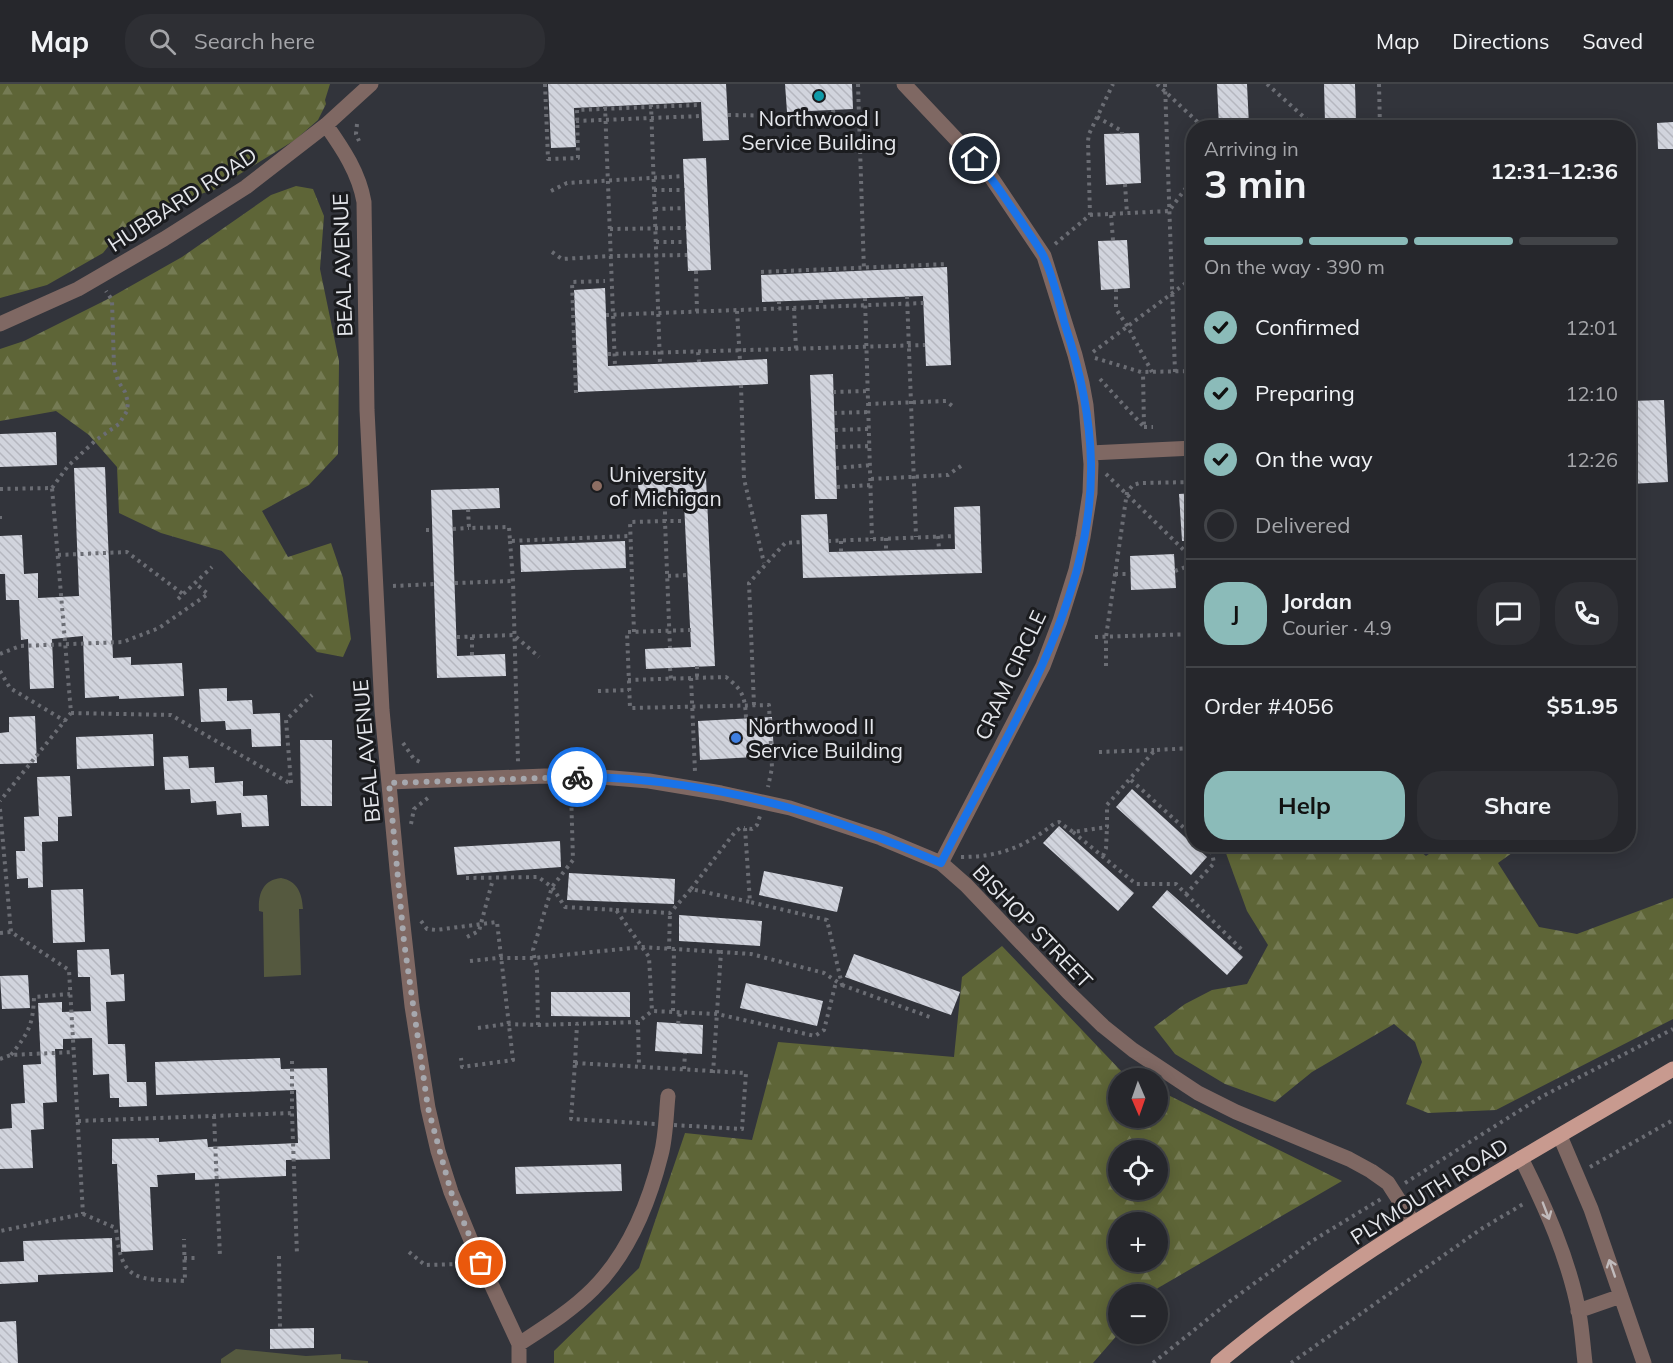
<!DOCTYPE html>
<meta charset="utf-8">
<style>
body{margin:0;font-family:Mulish,sans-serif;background:#2e2f34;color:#f1f3f6;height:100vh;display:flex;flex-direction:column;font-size:22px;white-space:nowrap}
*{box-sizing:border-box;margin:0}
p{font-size:20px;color:#a4a5a9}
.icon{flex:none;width:33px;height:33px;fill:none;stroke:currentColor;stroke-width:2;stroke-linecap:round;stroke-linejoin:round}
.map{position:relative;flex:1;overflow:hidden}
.sheet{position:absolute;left:1186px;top:36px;width:450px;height:732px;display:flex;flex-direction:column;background:#26272c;border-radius:24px;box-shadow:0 3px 15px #0003,0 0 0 2px #424448}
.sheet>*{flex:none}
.needle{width:39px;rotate:178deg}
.controls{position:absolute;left:1108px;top:984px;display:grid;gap:12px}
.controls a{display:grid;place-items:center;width:60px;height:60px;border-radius:50%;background:#26272c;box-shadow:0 3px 15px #0003,0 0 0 2px #424448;font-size:30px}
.pin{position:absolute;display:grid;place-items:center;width:51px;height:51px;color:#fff;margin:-26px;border:3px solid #fff;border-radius:50%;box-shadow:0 2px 6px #0007}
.courier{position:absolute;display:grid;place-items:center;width:60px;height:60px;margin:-30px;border:4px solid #1a73e8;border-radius:50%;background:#fff;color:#222;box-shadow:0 2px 8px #0007}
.head em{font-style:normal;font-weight:700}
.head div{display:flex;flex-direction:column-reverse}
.head{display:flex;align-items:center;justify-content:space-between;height:102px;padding:0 18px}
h1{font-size:39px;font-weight:700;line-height:45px}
.bar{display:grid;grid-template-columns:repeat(4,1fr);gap:9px 6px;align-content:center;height:72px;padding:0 18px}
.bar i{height:8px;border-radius:4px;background:#424448}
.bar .current{background:#8bbbb9}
.bar p{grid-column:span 4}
.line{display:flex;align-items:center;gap:15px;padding:0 18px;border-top:2px solid #424448}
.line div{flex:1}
.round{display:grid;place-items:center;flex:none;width:63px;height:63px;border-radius:24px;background:#2e2f34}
ol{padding:0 18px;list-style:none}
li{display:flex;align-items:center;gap:18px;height:66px}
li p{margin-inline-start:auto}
li .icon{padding:6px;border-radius:50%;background:#8bbbb9;color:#111;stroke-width:4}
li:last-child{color:#a4a5a9}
li i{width:33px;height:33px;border:3px solid #424448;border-radius:50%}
.primary-button{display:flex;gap:12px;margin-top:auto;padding:12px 18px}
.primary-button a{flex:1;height:69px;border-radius:24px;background:#8bbbb9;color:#111;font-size:24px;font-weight:700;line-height:69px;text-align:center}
.primary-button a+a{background:#2e2f34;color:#f1f3f6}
header{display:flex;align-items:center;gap:36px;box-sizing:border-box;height:84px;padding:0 30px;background:#26272c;border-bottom:2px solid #424448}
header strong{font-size:28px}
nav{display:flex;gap:33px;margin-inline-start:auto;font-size:21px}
.search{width:420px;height:54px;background:#2e2f34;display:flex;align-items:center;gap:15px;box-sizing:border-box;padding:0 21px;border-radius:24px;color:#a4a5a9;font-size:22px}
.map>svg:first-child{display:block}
.forest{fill:url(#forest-firs);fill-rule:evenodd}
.pitch{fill:#55593f}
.building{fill:url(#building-back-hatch)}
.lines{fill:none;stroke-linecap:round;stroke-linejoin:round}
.path{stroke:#6b6d74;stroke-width:4;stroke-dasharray:3 4.5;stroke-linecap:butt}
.minor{stroke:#7f6863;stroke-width:15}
.major{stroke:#c89a8f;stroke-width:15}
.oneway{stroke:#c1bbbc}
.done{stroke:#a6a8ae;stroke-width:6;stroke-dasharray:0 10.8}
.route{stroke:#1a73e8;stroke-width:8}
.culture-dot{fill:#0f9aa8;stroke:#1b1c1f;stroke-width:2}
.education-dot{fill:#8d6e63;stroke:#1b1c1f;stroke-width:2}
.shop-dot{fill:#3f7fe0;stroke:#1b1c1f;stroke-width:2}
.labels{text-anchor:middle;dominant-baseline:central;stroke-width:6;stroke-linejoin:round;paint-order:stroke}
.poi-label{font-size:21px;fill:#e5e7ec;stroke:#1b1c1f;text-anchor:start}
.street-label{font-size:21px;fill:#e5e7ec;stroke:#1b1c1f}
</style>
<header>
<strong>Map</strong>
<div class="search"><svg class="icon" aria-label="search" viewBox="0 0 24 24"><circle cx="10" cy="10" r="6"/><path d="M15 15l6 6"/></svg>Search here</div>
<nav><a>Map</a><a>Directions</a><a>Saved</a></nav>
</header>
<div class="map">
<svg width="1673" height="1279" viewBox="0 0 1673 1279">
<defs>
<pattern id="forest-firs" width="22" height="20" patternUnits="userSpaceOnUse" patternTransform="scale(1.5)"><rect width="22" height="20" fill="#5e6537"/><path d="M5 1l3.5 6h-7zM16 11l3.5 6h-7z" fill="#757b54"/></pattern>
<pattern id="building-back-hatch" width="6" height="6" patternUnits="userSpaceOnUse" patternTransform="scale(1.5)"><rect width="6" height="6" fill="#d1d4dd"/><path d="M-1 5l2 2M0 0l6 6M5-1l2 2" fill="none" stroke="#b5b7bf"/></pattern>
</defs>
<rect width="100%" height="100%" fill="#32343b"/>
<!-- forest -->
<path class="forest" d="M 0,0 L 330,0 L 325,16 L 326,20 L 318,36 L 295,56 L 214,106 L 167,120 L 122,145 L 103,169 L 47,201 L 0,214 Z
M 296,102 L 313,105 L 324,132 L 320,185 L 339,277 L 338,370 L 309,401 L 262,427 L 288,473 L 331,459 L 343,494 L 351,555 L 343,573 L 317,568 L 222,467 L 161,449 L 119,429 L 117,383 L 89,351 L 56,327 L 0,337 L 0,265 L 24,257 L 106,216 L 182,173 L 271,111 Z
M 1349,761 L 1412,761 L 1426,772 L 1442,761 L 1523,761 L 1498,779 L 1539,843 L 1577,850 L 1673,814 L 1673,935 L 1496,1026 L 1428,1029 L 1406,1020 L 1422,978 L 1415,958 L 1394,940 L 1312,988 L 1275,1018 L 1225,1000 L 1175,970 L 1154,943 L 1185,920 L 1212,906 L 1247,900 L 1268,861 L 1247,827 L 1223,761 Z
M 1002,862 L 1123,989 L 1134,994 L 1119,994 L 1119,1034 L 1158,1034 L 1158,1006 L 1342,1097 L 1158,1204 L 1152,1210 L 1119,1210 L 1119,1249 L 1093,1279 L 554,1279 L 554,1267 L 639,1184 L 685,1049 L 752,1056 L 778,958 L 954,973 L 962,893 ZM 1119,1066 L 1158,1066 L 1158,1106 L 1119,1106 ZM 1158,1138 L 1158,1178 L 1119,1178 L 1119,1138 Z"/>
<!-- pitch -->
<path class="pitch" d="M 281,794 C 298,797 302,810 303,825 L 299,825 L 301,891 L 264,893 L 263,828 L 259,827 C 258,811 262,796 281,794 Z
M 236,1265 L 306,1272 L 341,1270 L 341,1275 L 368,1277 L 368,1279 L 221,1279 L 221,1275 Z"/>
<!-- building -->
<path class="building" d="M 548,0 L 726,0 L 729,56 L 703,57 L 701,18 L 574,24 L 576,63 L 551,64 Z
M 785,0 L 852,0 L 853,25 L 787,28 Z
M 1217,0 L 1247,0 L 1249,42 L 1219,43 Z
M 1324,0 L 1355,0 L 1356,38 L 1325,39 Z
M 1673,38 L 1673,65 L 1658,65 L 1657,39 Z
M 1139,49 L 1141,99 L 1106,101 L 1104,50 Z
M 706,74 L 711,186 L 688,187 L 683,75 Z
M 1127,156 L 1130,204 L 1101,206 L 1098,157 Z
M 947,183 L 951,281 L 926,282 L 923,212 L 762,218 L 761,191 Z
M 605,204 L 608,282 L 767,275 L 768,300 L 578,308 L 574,206 Z
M 833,290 L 837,415 L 815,415 L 810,291 Z
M 1664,316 L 1668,398 L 1630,400 L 1629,317 Z
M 56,348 L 57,381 L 0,383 L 0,350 Z
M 105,383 L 113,574 L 131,573 L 131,581 L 182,579 L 184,612 L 119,615 L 119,612 L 85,614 L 83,552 L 52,555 L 54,604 L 30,605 L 28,555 L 21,556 L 19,516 L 6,516 L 5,490 L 0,490 L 0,452 L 22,451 L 24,490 L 38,489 L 38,514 L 79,512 L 74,384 Z
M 706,394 L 715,582 L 646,585 L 645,565 L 691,563 L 684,419 L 639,421 L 638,398 Z
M 499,404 L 500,424 L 452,426 L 457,572 L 505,570 L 506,592 L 437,594 L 431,406 Z
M 1194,409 L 1194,457 L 1182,457 L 1179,410 Z
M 980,422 L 982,489 L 803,494 L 801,431 L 827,430 L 829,468 L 955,465 L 954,423 Z
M 625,457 L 626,484 L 521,488 L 520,461 Z
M 1174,470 L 1176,504 L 1131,506 L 1130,472 Z
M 227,604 L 227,617 L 252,616 L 253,630 L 280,629 L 281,662 L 252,663 L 251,645 L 226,646 L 225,637 L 201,638 L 199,605 Z
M 35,632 L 37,679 L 0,680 L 0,649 L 9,648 L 9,633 Z
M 772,633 L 774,672 L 700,676 L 698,637 Z
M 153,650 L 154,682 L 77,685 L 76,653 Z
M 300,656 L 332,656 L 332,722 L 301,722 Z
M 188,672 L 189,684 L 214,683 L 215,699 L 243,697 L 243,712 L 267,711 L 269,742 L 242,743 L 241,729 L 217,731 L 216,717 L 191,719 L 190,705 L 165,706 L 163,673 Z
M 70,692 L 72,732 L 58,733 L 58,757 L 42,758 L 43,803 L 28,804 L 28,794 L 17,795 L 16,767 L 25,767 L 24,733 L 39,732 L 37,693 Z
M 1132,705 L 1207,773 L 1191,791 L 1116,723 Z
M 1059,742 L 1134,809 L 1118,827 L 1043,759 Z
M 560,757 L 561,783 L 457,791 L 454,763 Z
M 764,787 L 843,803 L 837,828 L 759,811 Z
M 569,789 L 675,795 L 674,820 L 567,816 Z
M 83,805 L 85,858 L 53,859 L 51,806 Z
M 1167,806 L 1243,873 L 1227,891 L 1152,823 Z
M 679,831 L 762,837 L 760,862 L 679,857 Z
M 109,865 L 111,891 L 124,890 L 125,917 L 106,918 L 108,960 L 125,960 L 127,998 L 146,998 L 147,1022 L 119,1023 L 119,1014 L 110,1014 L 109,990 L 93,991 L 92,954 L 63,955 L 63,965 L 55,965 L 57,1018 L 43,1019 L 44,1045 L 31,1046 L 33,1084 L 0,1085 L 0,1045 L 12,1044 L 11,1020 L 25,1019 L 23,981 L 41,980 L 38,919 L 62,918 L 62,928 L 91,927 L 90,893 L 78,893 L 77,866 Z
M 854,870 L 960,908 L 951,931 L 845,893 Z
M 28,891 L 30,924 L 2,925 L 0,892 Z
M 746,899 L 823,917 L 817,942 L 740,924 Z
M 551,908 L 630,908 L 630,933 L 551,932 Z
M 657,938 L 703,941 L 702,970 L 655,967 Z
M 280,974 L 281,985 L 327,984 L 330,1075 L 286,1076 L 286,1092 L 195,1096 L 195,1089 L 157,1091 L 158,1103 L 150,1103 L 153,1166 L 121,1168 L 117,1080 L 112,1080 L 112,1055 L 159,1054 L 159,1058 L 207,1055 L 208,1063 L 298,1059 L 296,1006 L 156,1011 L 155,978 Z
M 621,1080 L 622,1107 L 516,1110 L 515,1083 Z
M 112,1154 L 113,1188 L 38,1191 L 38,1198 L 0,1200 L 0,1178 L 24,1177 L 23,1157 Z
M 16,1237 L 18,1279 L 0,1279 L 0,1238 Z
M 314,1244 L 314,1264 L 270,1265 L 270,1245 Z"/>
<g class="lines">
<!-- path -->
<path class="path" d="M 545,0 L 548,75 L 578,74 L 577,26 L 698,21
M 858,0 L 859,33
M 1157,0 L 1204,44
M 1165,0 L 1175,288
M 1267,0 L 1316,44
M 1379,0 L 1380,44
M 651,20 L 660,280
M 605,22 L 615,282
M 833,26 L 834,34
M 728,31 L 859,33 L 864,187
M 1097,33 L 1122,47 L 1122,50
M 576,37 L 701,32
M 357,40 L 356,50 L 359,57
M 1228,43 L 1228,44
M 1337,44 L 1337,38
M 1125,100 L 1127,130
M 654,106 L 685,106
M 551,107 L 567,99 L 684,92
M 655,125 L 685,124
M 1090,131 L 1169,127 L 1194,93
M 1111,131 L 1113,156
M 610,145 L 686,144
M 656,158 L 687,158
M 1055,160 L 1090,131 L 1088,57 L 1089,50 L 1113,0
M 552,168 L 562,175 L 611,172 L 687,171
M 696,187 L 697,228
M 761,188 L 947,180
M 1116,205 L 1116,225 L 1128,243 L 1152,288
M 907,212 L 916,453
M 865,214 L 872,455
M 821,216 L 821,223
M 779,217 L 779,225
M 794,224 L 796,265
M 737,227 L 740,277
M 606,231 L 924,219
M 698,268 L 699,278
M 1093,268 L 1194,193
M 608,270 L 925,261
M 1095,274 L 1141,288 L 1194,287
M 1100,295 L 1144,343 L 1143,288
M 741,301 L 744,395 L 764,479
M 833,308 L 868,307
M 576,309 L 572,198 L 605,197
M 868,320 L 946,317 L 955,324
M 834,329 L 869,328
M 1144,343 L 1153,343
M 835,346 L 869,345
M 835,363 L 870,362
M 836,384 L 871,381
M 1106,390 L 1194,476
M 871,395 L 948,391 L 961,382
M 837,403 L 871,401
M 52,404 L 68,382 L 96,356 L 119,340 L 127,327 L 128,318 L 125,308 L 118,297 L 114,283 L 112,216 L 106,207
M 0,405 L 52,404 L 71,629 L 0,717
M 665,420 L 665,437 L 685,437
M 468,425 L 469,444 L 509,443 L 510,457 L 630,452
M 0,432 L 0,439
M 453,445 L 469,444
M 426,446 L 432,446
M 938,452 L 939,465
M 886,454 L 886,467
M 510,457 L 513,497 L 518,678
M 828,457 L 955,452
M 841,457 L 841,468
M 58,471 L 127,468 L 183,510
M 1175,487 L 1194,480
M 1115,490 L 1131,490
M 668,492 L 688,491
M 455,499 L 513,497
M 393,502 L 434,500
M 178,515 L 212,483
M 691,546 L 627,548 L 630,624 L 769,621 L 772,684 L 768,703
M 634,548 L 630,438 L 665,437 L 670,564
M 457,553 L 514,551 L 539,573
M 472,553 L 472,571
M 1095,553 L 1194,550
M 0,570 L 20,562 L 123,558 L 159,544 L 208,510 L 195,499
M 697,582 L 697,594
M 1106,582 L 1106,553 L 1127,408 L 1133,401 L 1140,399 L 1194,398
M 670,584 L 671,595
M 0,587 L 10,604 L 65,637
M 691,594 L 695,688
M 628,596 L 726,593 C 743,606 745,613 746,634
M 598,607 L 629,606
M 754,621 L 749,499 L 785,459 L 802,458
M 71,629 L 171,631 L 291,700
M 403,659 L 414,675 L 422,679
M 1099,668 L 1154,666
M 1131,696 L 1194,753
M 291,699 L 286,636 L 312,611
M 0,725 L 11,848 L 69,886 L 83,1130 L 0,1147
M 411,740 L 414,725 L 429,713
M 1073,748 L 1136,800 L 1176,800 L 1186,810 L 1214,779 L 1212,769 L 1203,760
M 1103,772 L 1106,764 L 1107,743
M 961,773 C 999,773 1025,763 1055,739 L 1059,738 L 1073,748 L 1107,743 L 1107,721 L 1155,666 L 1194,664
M 466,794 L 538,793 L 552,803 L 565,823 L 616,826 L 649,873 L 652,927
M 691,805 L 735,748 L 740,744 L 745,744
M 1186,810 L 1242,866
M 616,826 L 670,829 L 691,805 L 750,818 L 745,744 L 752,745 L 757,741 L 760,732
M 421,837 L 427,845 L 436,846 L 497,838 L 513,976 L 462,983 L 461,974
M 0,849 L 11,848
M 467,853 L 479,847 L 493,795
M 669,865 L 670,829
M 470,877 L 498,874 L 534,874 L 642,863 L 721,868
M 842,901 L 930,933
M 673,927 L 674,865
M 638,938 L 639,982
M 678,940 L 680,928
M 538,941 L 638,938 L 652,927 L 717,930 L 815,952 L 824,946 L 836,898
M 478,944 L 506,940 L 538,941 L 537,887 L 533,866 L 552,803 L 573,776 L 571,707
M 11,971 C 28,949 33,942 34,913 L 70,910
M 0,975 L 11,971 L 73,968
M 292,977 L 292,1029 L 297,1171
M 575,979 L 746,989 L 742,1045 L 571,1035 Z
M 575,979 L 577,940
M 684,985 L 685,969
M 713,989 L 721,868 L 751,870 L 824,889 L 842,901 L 827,836 L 750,818
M 214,1032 L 220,1173
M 78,1037 L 292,1029
M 1590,1083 L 1673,1036
M 1405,1099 L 1541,1013 L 1673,945
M 83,1130 L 116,1144 C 121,1199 137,1195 185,1197 L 184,1155
M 409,1168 L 425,1181 L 459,1180 L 465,1183
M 279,1172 L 280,1245
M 184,1174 L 195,1174
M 1153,1279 L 1229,1218 L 1312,1157 L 1381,1115
M 1291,1279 L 1481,1145 L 1525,1119"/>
<!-- minor -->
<path class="minor" d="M 904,0 L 989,90 L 1044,172 L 1075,271 L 1082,299 L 1086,321 L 1091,380 L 1090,409 L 1083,453 L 1076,486 L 1060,537 L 1043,582 L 941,779
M 326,41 C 343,65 359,89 364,118 L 367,326 L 382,626 L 398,796 L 412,922 L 428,1024 L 438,1067 L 451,1108 L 472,1159 L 519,1260 L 519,1279
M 0,240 L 78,205 L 164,155 L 246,103 L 326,41 L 371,0
M 1090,369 L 1194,364
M 389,698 L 545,692 L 601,693 L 649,697 L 721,709 L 790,724 L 881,754 L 941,779 L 966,801 L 1068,908 L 1103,942 L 1133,966 L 1198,1009 L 1236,1028 L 1349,1075 L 1371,1087 L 1388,1099 L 1413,1138
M 1560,1052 L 1591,1125 L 1644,1279
M 1521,1074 C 1545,1122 1569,1175 1579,1229 C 1582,1245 1583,1262 1585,1279
M 1578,1227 L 1621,1212
M 519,1260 C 545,1243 571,1227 593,1205 C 628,1170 649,1119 661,1071 C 666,1052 666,1031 668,1012"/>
<!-- major -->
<path class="major" d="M 1218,1279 C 1357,1163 1518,1077 1673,985"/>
</g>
<!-- one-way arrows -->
<defs><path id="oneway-shaft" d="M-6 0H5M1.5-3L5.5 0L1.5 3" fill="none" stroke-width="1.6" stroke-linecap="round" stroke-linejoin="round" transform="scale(1.5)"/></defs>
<g class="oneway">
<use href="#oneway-shaft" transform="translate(1546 1127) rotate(69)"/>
<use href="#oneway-shaft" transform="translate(1612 1184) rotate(-109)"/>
</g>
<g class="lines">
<!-- done -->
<path class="done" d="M 481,1179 L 451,1108 L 428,1024 L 404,858 L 389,699 L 577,693"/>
<!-- route -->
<path class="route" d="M 577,693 C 646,693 723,705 790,724 C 842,738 892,758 941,779 C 1002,656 1094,521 1091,379 C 1090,331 1080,286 1065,241 C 1059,219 1053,191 1043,171 C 1037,160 1028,148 1021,137 C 1006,116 993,94 975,75"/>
</g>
<!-- markers -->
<circle class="culture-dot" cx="819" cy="12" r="6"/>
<circle class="education-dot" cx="597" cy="402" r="6"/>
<circle class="shop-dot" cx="736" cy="654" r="6"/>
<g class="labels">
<!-- poi labels -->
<g class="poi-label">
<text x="819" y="34" text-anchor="middle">Northwood I<tspan x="819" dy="24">Service Building</tspan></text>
<text x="609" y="390">University<tspan x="609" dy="24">of Michigan</tspan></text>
<text x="748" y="642">Northwood II<tspan x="748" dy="24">Service Building</tspan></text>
</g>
<!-- street labels -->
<g class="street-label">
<text transform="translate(182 115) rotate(-33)">HUBBARD ROAD</text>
<text transform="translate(342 181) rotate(-92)">BEAL AVENUE</text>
<text transform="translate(1010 591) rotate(-65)">CRAM CIRCLE</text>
<text transform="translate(366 667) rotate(-95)">BEAL AVENUE</text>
<text transform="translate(1033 842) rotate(46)">BISHOP STREET</text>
<text transform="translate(1429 1107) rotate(-32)">PLYMOUTH ROAD</text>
</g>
</g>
</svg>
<div class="controls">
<a><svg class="needle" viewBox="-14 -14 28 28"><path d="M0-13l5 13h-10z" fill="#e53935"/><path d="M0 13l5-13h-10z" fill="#a4a5a9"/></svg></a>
<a><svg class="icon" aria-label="locate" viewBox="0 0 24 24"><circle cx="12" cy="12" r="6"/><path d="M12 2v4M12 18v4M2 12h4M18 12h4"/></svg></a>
<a>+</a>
<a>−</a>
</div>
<div class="pin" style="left:481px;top:1179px;background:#ea580c"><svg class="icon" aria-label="bag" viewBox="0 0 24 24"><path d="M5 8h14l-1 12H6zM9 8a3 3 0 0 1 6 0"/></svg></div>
<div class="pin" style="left:975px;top:75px;background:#1f2937"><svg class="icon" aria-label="home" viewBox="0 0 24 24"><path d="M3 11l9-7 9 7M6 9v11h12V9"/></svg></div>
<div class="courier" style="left:577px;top:693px"><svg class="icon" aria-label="bike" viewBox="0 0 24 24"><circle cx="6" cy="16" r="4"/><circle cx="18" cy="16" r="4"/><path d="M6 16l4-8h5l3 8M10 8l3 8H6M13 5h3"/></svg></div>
<section class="sheet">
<div class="head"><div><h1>3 min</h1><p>Arriving in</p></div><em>12:31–12:36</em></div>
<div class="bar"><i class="current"></i><i class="current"></i><i class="current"></i><i></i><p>On the way · 390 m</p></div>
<ol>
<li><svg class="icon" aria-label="check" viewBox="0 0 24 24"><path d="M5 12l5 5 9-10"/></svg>Confirmed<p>12:01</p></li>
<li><svg class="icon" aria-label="check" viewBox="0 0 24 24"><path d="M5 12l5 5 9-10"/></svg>Preparing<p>12:10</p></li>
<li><svg class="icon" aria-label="check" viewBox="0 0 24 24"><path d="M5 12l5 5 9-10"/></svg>On the way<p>12:26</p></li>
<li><i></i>Delivered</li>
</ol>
<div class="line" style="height:108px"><b class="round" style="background:#8bbbb9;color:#111">J</b><div><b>Jordan</b><p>Courier · 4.9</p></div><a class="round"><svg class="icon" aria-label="chat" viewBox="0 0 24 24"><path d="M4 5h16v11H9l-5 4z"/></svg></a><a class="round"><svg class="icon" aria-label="phone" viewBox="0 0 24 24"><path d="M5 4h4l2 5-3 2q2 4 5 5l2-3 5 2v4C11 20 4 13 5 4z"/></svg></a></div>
<div class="line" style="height:78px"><div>Order #4056</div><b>$51.95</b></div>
<div class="primary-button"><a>Help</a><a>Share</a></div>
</section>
</div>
